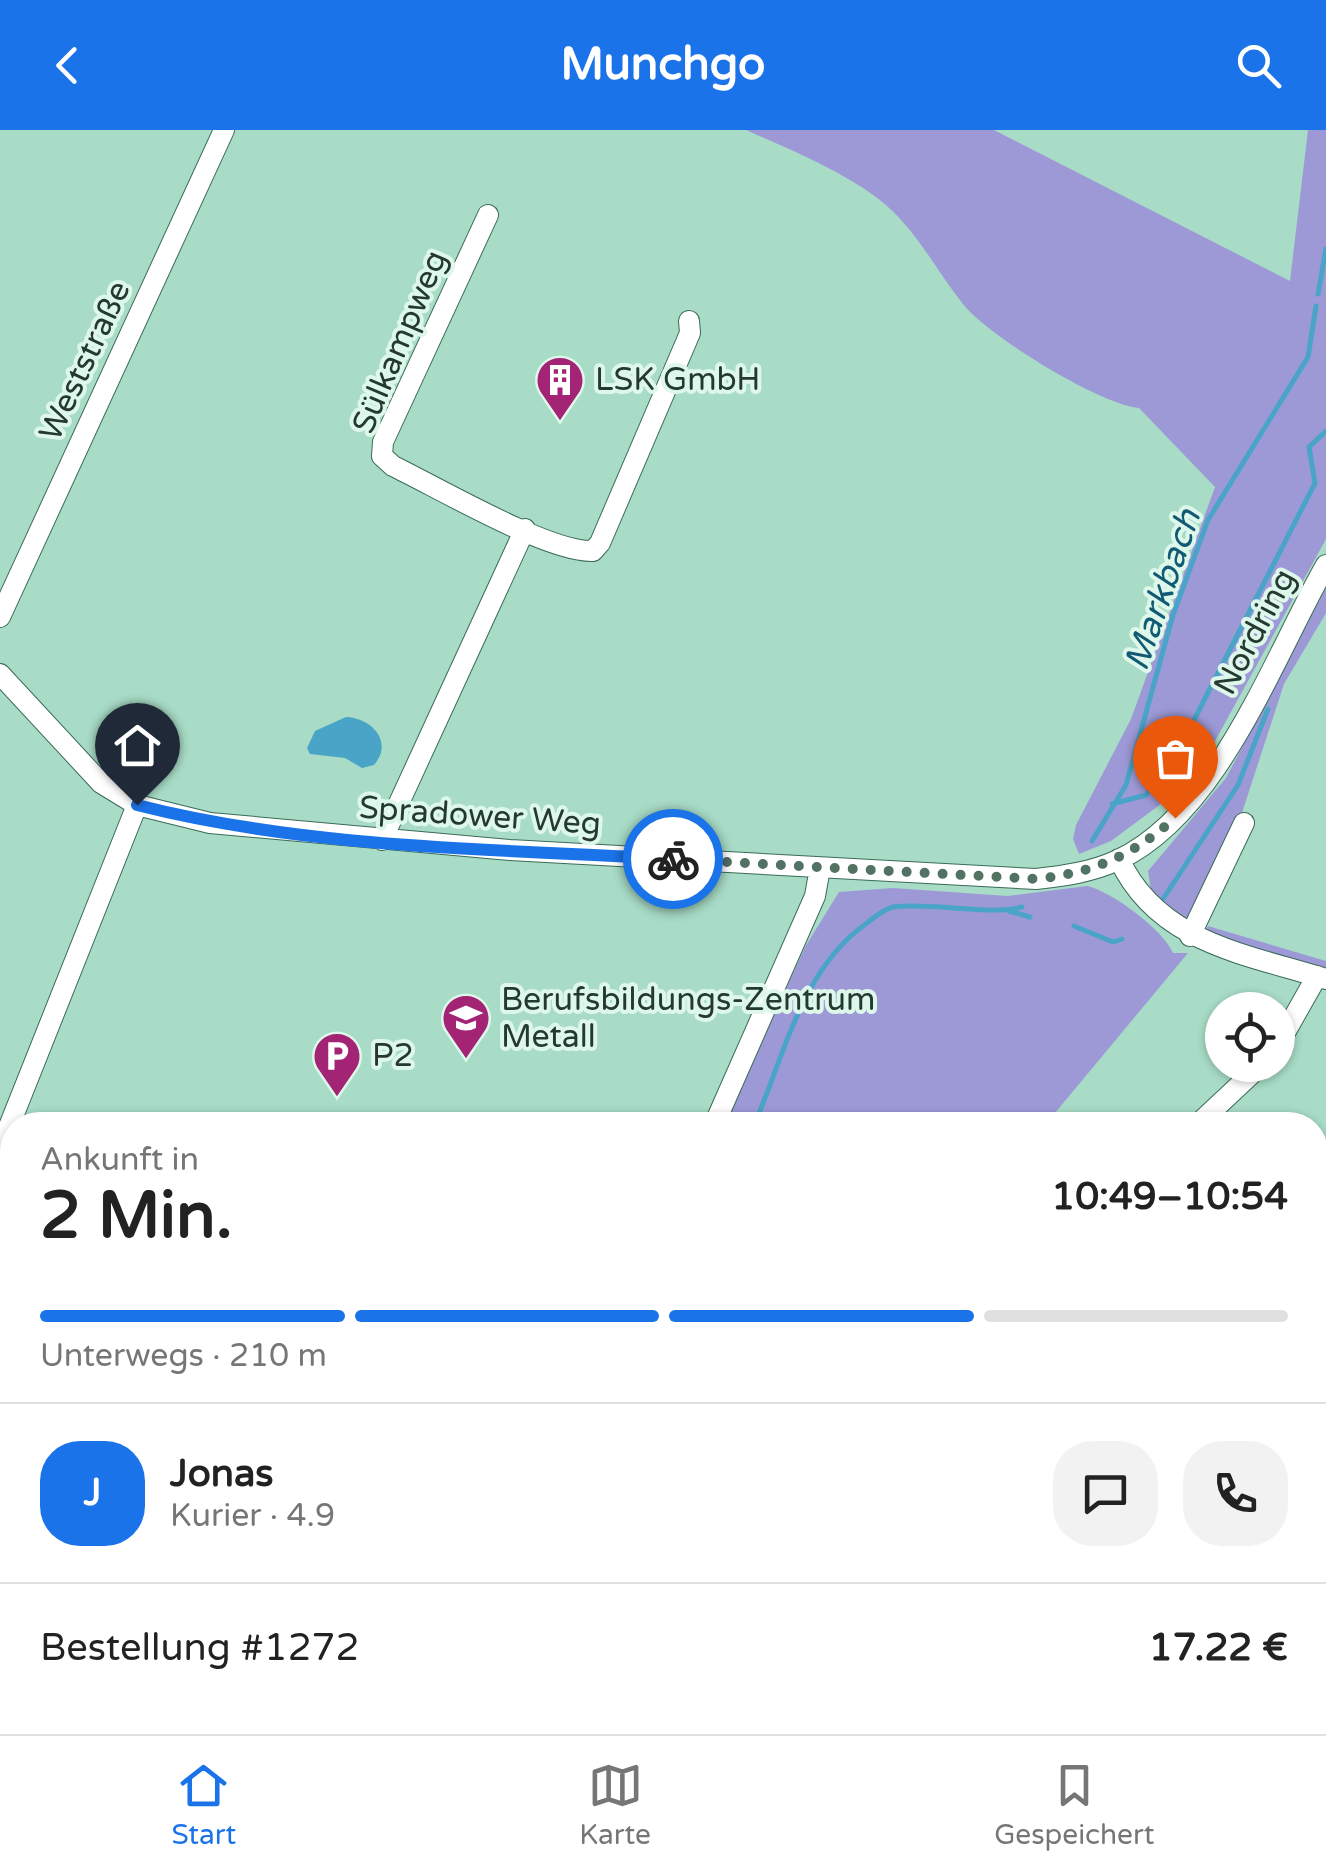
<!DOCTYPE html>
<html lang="de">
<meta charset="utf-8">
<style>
body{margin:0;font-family:"Varela Round",sans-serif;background:#f2f2f2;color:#222;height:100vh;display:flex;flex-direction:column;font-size:38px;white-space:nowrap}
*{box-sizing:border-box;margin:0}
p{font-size:32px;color:#767676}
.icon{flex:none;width:55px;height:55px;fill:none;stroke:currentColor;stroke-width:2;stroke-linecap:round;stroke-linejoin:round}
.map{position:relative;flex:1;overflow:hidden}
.drawer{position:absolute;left:0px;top:982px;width:1328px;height:622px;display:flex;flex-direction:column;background:#fff;border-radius:40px 40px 0 0;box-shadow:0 2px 8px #0004}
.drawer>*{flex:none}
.tools{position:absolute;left:1205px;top:862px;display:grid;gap:20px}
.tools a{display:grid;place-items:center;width:90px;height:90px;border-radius:50%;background:#fff;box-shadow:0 2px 8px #0004;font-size:50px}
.pin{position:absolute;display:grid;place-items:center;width:85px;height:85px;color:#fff;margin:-102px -42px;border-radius:50% 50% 50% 0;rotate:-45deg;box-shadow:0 0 10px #0007}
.pin .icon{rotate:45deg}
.courier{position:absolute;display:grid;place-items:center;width:100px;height:100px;margin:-50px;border:8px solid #1a73e8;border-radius:50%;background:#fff;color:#222;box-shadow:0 2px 12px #0007}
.head em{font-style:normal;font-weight:700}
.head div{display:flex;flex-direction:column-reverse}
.head{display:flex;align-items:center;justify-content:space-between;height:170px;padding:0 40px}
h1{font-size:65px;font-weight:700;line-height:75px}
.bar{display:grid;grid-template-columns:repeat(4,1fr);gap:15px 10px;align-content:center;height:120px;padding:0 40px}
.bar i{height:12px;border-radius:8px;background:#e0e0e0}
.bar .on{background:#1a73e8}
.bar p{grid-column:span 4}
.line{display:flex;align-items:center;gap:25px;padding:0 40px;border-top:2px solid #e0e0e0}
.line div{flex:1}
.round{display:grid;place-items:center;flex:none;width:105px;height:105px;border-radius:40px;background:#f2f2f2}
header{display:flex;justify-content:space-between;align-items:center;height:130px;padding:0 40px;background:#1a73e8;color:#fff;font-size:45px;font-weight:700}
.dock{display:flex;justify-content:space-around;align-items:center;height:140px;border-top:2px solid #e0e0e0;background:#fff;font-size:28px;color:#767676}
.dock a{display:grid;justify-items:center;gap:5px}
.dock .on{color:#1a73e8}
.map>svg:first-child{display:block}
.green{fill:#9d99d7}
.water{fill:#4aa4c7}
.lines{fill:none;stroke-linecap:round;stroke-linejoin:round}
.stream{stroke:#4aa4c7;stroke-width:5}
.minor-casing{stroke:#3a6b58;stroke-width:22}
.minor{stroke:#fff;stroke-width:20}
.done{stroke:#527264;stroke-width:10;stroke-dasharray:0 18}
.route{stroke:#1a73e8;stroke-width:12}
.labels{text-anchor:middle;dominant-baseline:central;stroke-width:8;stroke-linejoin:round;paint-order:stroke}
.street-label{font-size:32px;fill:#243930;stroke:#ddf7eb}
.poi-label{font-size:32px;fill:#243930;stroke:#ddf7eb;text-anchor:start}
.water-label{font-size:35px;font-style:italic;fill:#125a73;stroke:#ddf7eb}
</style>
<header><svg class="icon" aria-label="back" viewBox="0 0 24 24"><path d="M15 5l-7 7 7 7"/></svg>Munchgo<svg class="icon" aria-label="search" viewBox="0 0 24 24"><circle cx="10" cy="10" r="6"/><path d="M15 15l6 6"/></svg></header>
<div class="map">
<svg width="1326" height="1604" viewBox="0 0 1326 1604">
<rect width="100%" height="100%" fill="#a8dcc6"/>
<!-- green -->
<path class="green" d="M 746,0 L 994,0 L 1290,151 L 1308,0 L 1326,0 L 1326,409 L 1209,622 L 1177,662 L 1111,711 L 1079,724 L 1073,709 L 1076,695 L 1131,589 L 1215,357 L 1139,278 C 1100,275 987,205 963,174 C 934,138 915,96 876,67 C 838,39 789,19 746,0 Z
M 1326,458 L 1326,483 L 1284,554 L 1238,695 L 1191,793 L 1152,767 L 1148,741 L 1226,648 Z
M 1087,756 C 1111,761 1164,800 1173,823 L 1188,823 L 1045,995 L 723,995 L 805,817 L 839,762 L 893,758 L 1007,766 Z
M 1208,796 L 1326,831 L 1326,840 L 1205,802 Z
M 1326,1296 L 1326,1397 L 1319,1407 L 1315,1403 L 1315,1321 Z
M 549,1593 L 735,1593 L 734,1604 L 607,1604 Z"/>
<!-- water -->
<path class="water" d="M 346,587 C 372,588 394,612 374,635 L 362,638 L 345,628 L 310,624 L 307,618 L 315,601 Z"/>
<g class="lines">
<!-- stream -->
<path class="stream" d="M 1318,164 L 1326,119
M 1112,674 L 1146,665 L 1192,594 L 1315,353 L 1309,317 L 1326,301
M 1092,711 L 1126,655 L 1173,485 L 1208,390 L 1308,227 L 1316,176
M 1163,769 L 1238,655 L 1268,579
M 1009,781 L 1030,787
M 1074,796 L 1113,812 L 1122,809
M 754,995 C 785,925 801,839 867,793 C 875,787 884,779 893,777 C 931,772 991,786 1022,777
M 500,1592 L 507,1604"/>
<!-- minor casing -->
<g class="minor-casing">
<path id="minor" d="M 488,85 L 383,312 L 382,326 L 393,336 C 437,357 549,423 593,421 L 600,413 L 690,203 L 689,191
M 0,487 L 224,0
M 0,544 L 101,653 L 137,675 L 210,693 L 510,720 L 1036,749 C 1064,746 1092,742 1118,730 C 1218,684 1274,526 1326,435
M 382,710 L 525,399
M 1119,729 C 1158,813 1246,824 1326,849
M 1190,806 L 1244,693
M 1278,915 L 1317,846
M 714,995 L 815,766 L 820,738
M 1197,995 L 1261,935
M 0,1019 L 137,675
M 1315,1114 L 1326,1104
M 1315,1441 L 1326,1426
M 838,1592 L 843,1604
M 937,1592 L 942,1604
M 1123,1592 L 1136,1604
M 1226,1593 L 1240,1604"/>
</g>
<!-- minor -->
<use href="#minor" class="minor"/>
</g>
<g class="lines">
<!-- done -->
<path class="done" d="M 673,729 L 1036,749 C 1093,743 1132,726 1175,688"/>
<!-- route -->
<path class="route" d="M 137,675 C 310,719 496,719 673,729"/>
</g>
<!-- icons -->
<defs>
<g id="building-pin" transform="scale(2.5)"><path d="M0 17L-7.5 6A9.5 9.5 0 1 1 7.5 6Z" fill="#a32374" stroke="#ddf7eb"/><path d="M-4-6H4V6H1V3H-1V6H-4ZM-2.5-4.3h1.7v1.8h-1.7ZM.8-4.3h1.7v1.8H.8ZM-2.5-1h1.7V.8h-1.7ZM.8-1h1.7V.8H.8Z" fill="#fff"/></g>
<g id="school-pin" transform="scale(2.5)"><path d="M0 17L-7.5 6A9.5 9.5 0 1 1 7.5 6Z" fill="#a32374" stroke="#ddf7eb"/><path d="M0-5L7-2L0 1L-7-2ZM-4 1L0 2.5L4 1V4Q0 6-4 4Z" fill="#fff"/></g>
<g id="parking-pin" transform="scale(2.5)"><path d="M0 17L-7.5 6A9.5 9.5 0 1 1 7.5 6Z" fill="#a32374" stroke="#ddf7eb"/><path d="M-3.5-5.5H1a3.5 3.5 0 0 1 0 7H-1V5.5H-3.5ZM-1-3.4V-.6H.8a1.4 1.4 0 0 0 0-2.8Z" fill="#fff"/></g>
</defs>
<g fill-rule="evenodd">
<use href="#building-pin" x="560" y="250"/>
<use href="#school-pin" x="466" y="888"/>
<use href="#parking-pin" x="337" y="926"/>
</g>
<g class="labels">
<!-- street labels -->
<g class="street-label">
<text transform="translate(400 212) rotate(-67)">Sülkampweg</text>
<text transform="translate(85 231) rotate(-65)">Weststraße</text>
<text transform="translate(1255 502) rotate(-62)">Nordring</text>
<text transform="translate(480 686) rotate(4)">Spradower Weg</text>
</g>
<!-- poi labels -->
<g class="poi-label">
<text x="595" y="250">LSK GmbH</text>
<text x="501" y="870">Berufsbildungs-Zentrum<tspan x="501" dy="37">Metall</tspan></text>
<text x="372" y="926">P2</text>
</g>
<!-- water labels -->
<g class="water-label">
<text transform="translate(1163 460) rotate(-71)">Markbach</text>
</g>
</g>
</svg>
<div class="tools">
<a><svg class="icon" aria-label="locate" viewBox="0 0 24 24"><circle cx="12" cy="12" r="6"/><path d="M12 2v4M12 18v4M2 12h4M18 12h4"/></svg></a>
</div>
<div class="pin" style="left:1175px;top:688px;background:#ea580c"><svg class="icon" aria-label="bag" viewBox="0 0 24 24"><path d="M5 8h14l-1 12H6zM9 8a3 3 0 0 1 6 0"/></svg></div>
<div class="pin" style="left:137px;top:675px;background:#1f2937"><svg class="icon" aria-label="home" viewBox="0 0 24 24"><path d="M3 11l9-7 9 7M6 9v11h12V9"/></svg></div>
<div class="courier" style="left:673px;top:729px"><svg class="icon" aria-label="bike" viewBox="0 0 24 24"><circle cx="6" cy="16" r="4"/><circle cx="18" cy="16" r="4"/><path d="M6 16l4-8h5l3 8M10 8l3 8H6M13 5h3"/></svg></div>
<section class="drawer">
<div class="head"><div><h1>2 Min.</h1><p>Ankunft in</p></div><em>10:49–10:54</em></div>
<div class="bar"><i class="on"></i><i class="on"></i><i class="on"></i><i></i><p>Unterwegs · 210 m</p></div>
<div class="line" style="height:180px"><b class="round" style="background:#1a73e8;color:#fff">J</b><div><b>Jonas</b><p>Kurier · 4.9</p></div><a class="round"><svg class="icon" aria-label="chat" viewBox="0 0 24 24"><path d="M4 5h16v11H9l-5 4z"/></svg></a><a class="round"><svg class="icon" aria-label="phone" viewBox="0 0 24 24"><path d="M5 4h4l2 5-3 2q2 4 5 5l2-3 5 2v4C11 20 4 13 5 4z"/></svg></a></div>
<div class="line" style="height:130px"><div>Bestellung #1272</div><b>17.22 €</b></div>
</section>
</div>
<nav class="dock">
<a class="on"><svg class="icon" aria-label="home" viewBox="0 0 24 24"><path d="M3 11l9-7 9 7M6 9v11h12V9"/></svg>Start</a>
<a><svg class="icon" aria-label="map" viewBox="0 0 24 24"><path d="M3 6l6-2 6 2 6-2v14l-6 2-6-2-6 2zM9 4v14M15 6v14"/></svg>Karte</a>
<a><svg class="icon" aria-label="saved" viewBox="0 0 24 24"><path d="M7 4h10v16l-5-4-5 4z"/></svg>Gespeichert</a>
</nav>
